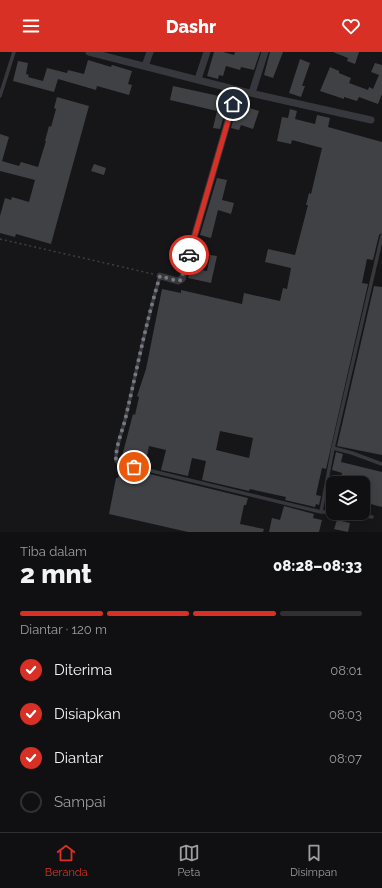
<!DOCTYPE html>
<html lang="id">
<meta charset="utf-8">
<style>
body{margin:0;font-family:Raleway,sans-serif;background:#1e1e20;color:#f1f3f6;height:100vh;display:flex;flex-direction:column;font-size:15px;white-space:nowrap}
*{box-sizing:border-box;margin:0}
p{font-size:13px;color:#9c9d9f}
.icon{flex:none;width:22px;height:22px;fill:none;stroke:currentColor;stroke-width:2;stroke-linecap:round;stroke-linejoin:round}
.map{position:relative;height:480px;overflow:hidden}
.sheet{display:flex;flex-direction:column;background:#101012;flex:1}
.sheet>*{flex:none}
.tools{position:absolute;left:326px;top:424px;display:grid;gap:8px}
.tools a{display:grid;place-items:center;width:44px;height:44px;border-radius:8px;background:#101012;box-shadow:0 2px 10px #0003,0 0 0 1px #303032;font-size:20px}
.pin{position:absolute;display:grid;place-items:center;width:34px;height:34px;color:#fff;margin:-17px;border:2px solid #fff;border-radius:50%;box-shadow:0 1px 4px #0007}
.courier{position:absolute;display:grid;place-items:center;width:40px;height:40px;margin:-20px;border:3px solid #d93025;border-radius:50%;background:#fff;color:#222;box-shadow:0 1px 5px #0007}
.headline em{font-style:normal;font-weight:800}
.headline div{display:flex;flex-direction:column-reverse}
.headline{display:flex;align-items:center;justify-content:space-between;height:68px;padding:0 20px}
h1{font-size:26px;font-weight:800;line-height:30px}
.bar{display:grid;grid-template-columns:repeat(4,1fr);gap:6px 4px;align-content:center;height:48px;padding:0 20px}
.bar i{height:5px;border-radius:3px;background:#303032}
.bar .active{background:#d93025}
.bar p{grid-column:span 4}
ol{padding:0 20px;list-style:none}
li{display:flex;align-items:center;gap:12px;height:44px}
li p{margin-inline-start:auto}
li .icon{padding:4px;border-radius:50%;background:#d93025;color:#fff;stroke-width:4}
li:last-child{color:#9c9d9f}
li i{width:22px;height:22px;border:2px solid #303032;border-radius:50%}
header{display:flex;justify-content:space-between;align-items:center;height:52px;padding:0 20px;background:#d93025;color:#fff;font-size:18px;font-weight:800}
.tab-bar{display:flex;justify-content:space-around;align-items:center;height:56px;border-top:1px solid #303032;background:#101012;font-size:11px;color:#9c9d9f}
.tab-bar a{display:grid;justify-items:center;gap:2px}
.tab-bar .active{color:#d93025}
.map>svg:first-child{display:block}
.building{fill:#404145;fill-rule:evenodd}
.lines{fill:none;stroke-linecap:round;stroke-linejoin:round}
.path{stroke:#3d3f44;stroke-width:1.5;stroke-dasharray:2 3;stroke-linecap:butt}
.service{stroke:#37383d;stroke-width:3.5}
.minor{stroke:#37383d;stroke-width:7}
.done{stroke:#757880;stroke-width:4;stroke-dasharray:0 7.2}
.route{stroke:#d93025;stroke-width:5}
</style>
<header><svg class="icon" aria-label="menu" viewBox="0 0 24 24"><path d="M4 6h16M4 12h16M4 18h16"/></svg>Dashr<svg class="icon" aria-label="heart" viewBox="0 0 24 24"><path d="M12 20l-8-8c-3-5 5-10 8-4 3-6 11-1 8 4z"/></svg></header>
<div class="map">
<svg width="382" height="480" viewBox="0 0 382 480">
<rect width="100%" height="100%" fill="#161618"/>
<!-- building -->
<path class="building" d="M 214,0 L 223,0 L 234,3 L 235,0 L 260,0 L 254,18 L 241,15 L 240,18 L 226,14 L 223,24 L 219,23 L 218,27 L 207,24 Z
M 270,0 L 283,0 L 273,26 L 264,23 Z
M 333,0 L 359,0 L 355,12 L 347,9 L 348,6 Z
M 300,7 L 310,11 L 302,34 L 305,34 L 301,45 L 289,41 Z
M 88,8 L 111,15 L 112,13 L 132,19 L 128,32 L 132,33 L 129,43 L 97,34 L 96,38 L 58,27 L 54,40 L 13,29 L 18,9 L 28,11 L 26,22 L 29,23 L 28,25 L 43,29 L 47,16 L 67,21 L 68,18 L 84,22 Z
M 375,11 L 382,13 L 382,42 L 378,52 L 359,45 L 357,49 L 344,45 L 344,47 L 320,39 L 330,15 L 339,19 L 339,21 L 351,26 L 349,31 L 368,38 L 369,35 L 373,37 L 379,23 L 371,20 Z
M 173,34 L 228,46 L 227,50 L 228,51 L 220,77 L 213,76 L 217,59 L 170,48 Z
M 57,45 L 89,54 L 51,192 L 16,182 L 15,185 L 0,181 L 0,164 L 5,146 L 11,148 L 12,145 L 29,150 L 35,128 L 0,119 L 0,82 L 9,85 L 2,109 L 19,114 L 21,110 L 38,115 L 46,89 L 45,89 L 49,74 L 51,75 L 56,57 L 54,56 Z
M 237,54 L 248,58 L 249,56 L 259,59 L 253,77 L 241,73 L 239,78 L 231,76 Z
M 290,57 L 297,59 L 295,67 L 315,72 L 317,63 L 330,66 L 328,75 L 382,90 L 382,181 L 379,183 L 373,208 L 367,207 L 362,231 L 368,232 L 326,417 L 322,416 L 316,443 L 321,444 L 319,453 L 316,452 L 315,455 L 285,448 L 286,445 L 250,437 L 249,439 L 202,428 L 206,409 L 192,406 L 188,424 L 161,418 L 166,398 L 149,394 L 145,414 L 121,408 L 133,362 L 135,363 L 139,345 L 137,344 L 146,317 L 162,237 L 181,241 L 181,238 L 242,252 L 244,241 L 280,249 L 283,236 L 287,237 L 291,216 L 265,210 L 268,197 L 295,203 L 308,153 L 306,153 L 309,141 L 311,142 L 322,96 L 292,88 L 291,92 L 277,89 L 282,65 L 288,66 ZM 220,379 L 253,386 L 249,406 L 216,398 Z
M 94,112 L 106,116 L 104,123 L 91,119 Z
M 217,126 L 227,128 L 222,148 L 234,151 L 231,162 L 218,158 L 211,186 L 200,183 Z
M 210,203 L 217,204 L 211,231 L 188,226 L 190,219 L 195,220 L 196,217 L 207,219 Z
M 374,234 L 382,235 L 382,403 L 337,394 Z
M 336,400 L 343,402 L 341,410 L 382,420 L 382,455 L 363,450 L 363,431 L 340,431 L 342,421 L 332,418 Z
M 121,415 L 248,446 L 246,453 L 244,453 L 240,472 L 264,477 L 263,480 L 188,480 L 109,462 L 116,426 L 118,426 Z
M 284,454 L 314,462 L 313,466 L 322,468 L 319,480 L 269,480 L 272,466 L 280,468 Z
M 337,468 L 350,471 L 348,480 L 334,477 Z"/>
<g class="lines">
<!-- path -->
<path class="path" d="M 0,187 L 153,222"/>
<!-- service -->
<path class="service" d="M 0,44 L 14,0
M 160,224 C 146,270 137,317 126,364 C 123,378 115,395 116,409 L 119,411 L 321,460 L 333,396 L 382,184
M 333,396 L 352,401 L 382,412
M 321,460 L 333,460
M 344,461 L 372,465"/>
<!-- minor -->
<path class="minor" d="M 89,0 L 237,38 L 371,68
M 145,14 L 150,0
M 198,27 L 207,0
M 252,41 L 265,0
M 160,224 L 178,229 L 182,227 L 237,38"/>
</g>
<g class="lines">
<!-- done -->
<path class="done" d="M 134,415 L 119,411 L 116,409 C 115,395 123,378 126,364 C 137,317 146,270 160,224 L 178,229 L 181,228 L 189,203"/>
<!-- route -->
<path class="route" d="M 189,203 L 233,52"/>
</g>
</svg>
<div class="tools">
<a><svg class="icon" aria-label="layers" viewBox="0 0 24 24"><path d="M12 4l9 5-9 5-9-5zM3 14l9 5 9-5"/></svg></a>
</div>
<div class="pin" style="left:134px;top:415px;background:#ea580c"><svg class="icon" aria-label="bag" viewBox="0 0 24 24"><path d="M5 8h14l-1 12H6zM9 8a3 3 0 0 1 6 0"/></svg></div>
<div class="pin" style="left:233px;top:52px;background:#1f2937"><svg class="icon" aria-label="home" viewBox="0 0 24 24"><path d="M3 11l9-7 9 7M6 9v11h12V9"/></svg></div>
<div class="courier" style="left:189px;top:203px"><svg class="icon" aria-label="car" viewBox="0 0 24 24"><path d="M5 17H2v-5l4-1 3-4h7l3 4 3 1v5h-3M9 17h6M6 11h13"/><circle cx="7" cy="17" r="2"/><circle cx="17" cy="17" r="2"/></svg></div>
</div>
<section class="sheet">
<div class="headline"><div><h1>2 mnt</h1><p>Tiba dalam</p></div><em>08:28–08:33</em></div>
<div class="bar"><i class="active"></i><i class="active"></i><i class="active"></i><i></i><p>Diantar · 120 m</p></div>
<ol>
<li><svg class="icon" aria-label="check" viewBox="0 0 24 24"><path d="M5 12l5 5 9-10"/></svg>Diterima<p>08:01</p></li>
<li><svg class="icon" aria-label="check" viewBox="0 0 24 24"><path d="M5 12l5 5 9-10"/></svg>Disiapkan<p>08:03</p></li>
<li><svg class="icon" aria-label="check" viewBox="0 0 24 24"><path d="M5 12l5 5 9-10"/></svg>Diantar<p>08:07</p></li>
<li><i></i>Sampai</li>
</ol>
</section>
<nav class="tab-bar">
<a class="active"><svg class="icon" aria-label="home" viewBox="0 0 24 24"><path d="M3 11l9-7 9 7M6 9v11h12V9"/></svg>Beranda</a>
<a><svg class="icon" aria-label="map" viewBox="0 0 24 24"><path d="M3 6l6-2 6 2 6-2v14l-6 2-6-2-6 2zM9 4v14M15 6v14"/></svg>Peta</a>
<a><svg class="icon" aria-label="saved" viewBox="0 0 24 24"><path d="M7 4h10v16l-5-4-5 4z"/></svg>Disimpan</a>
</nav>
